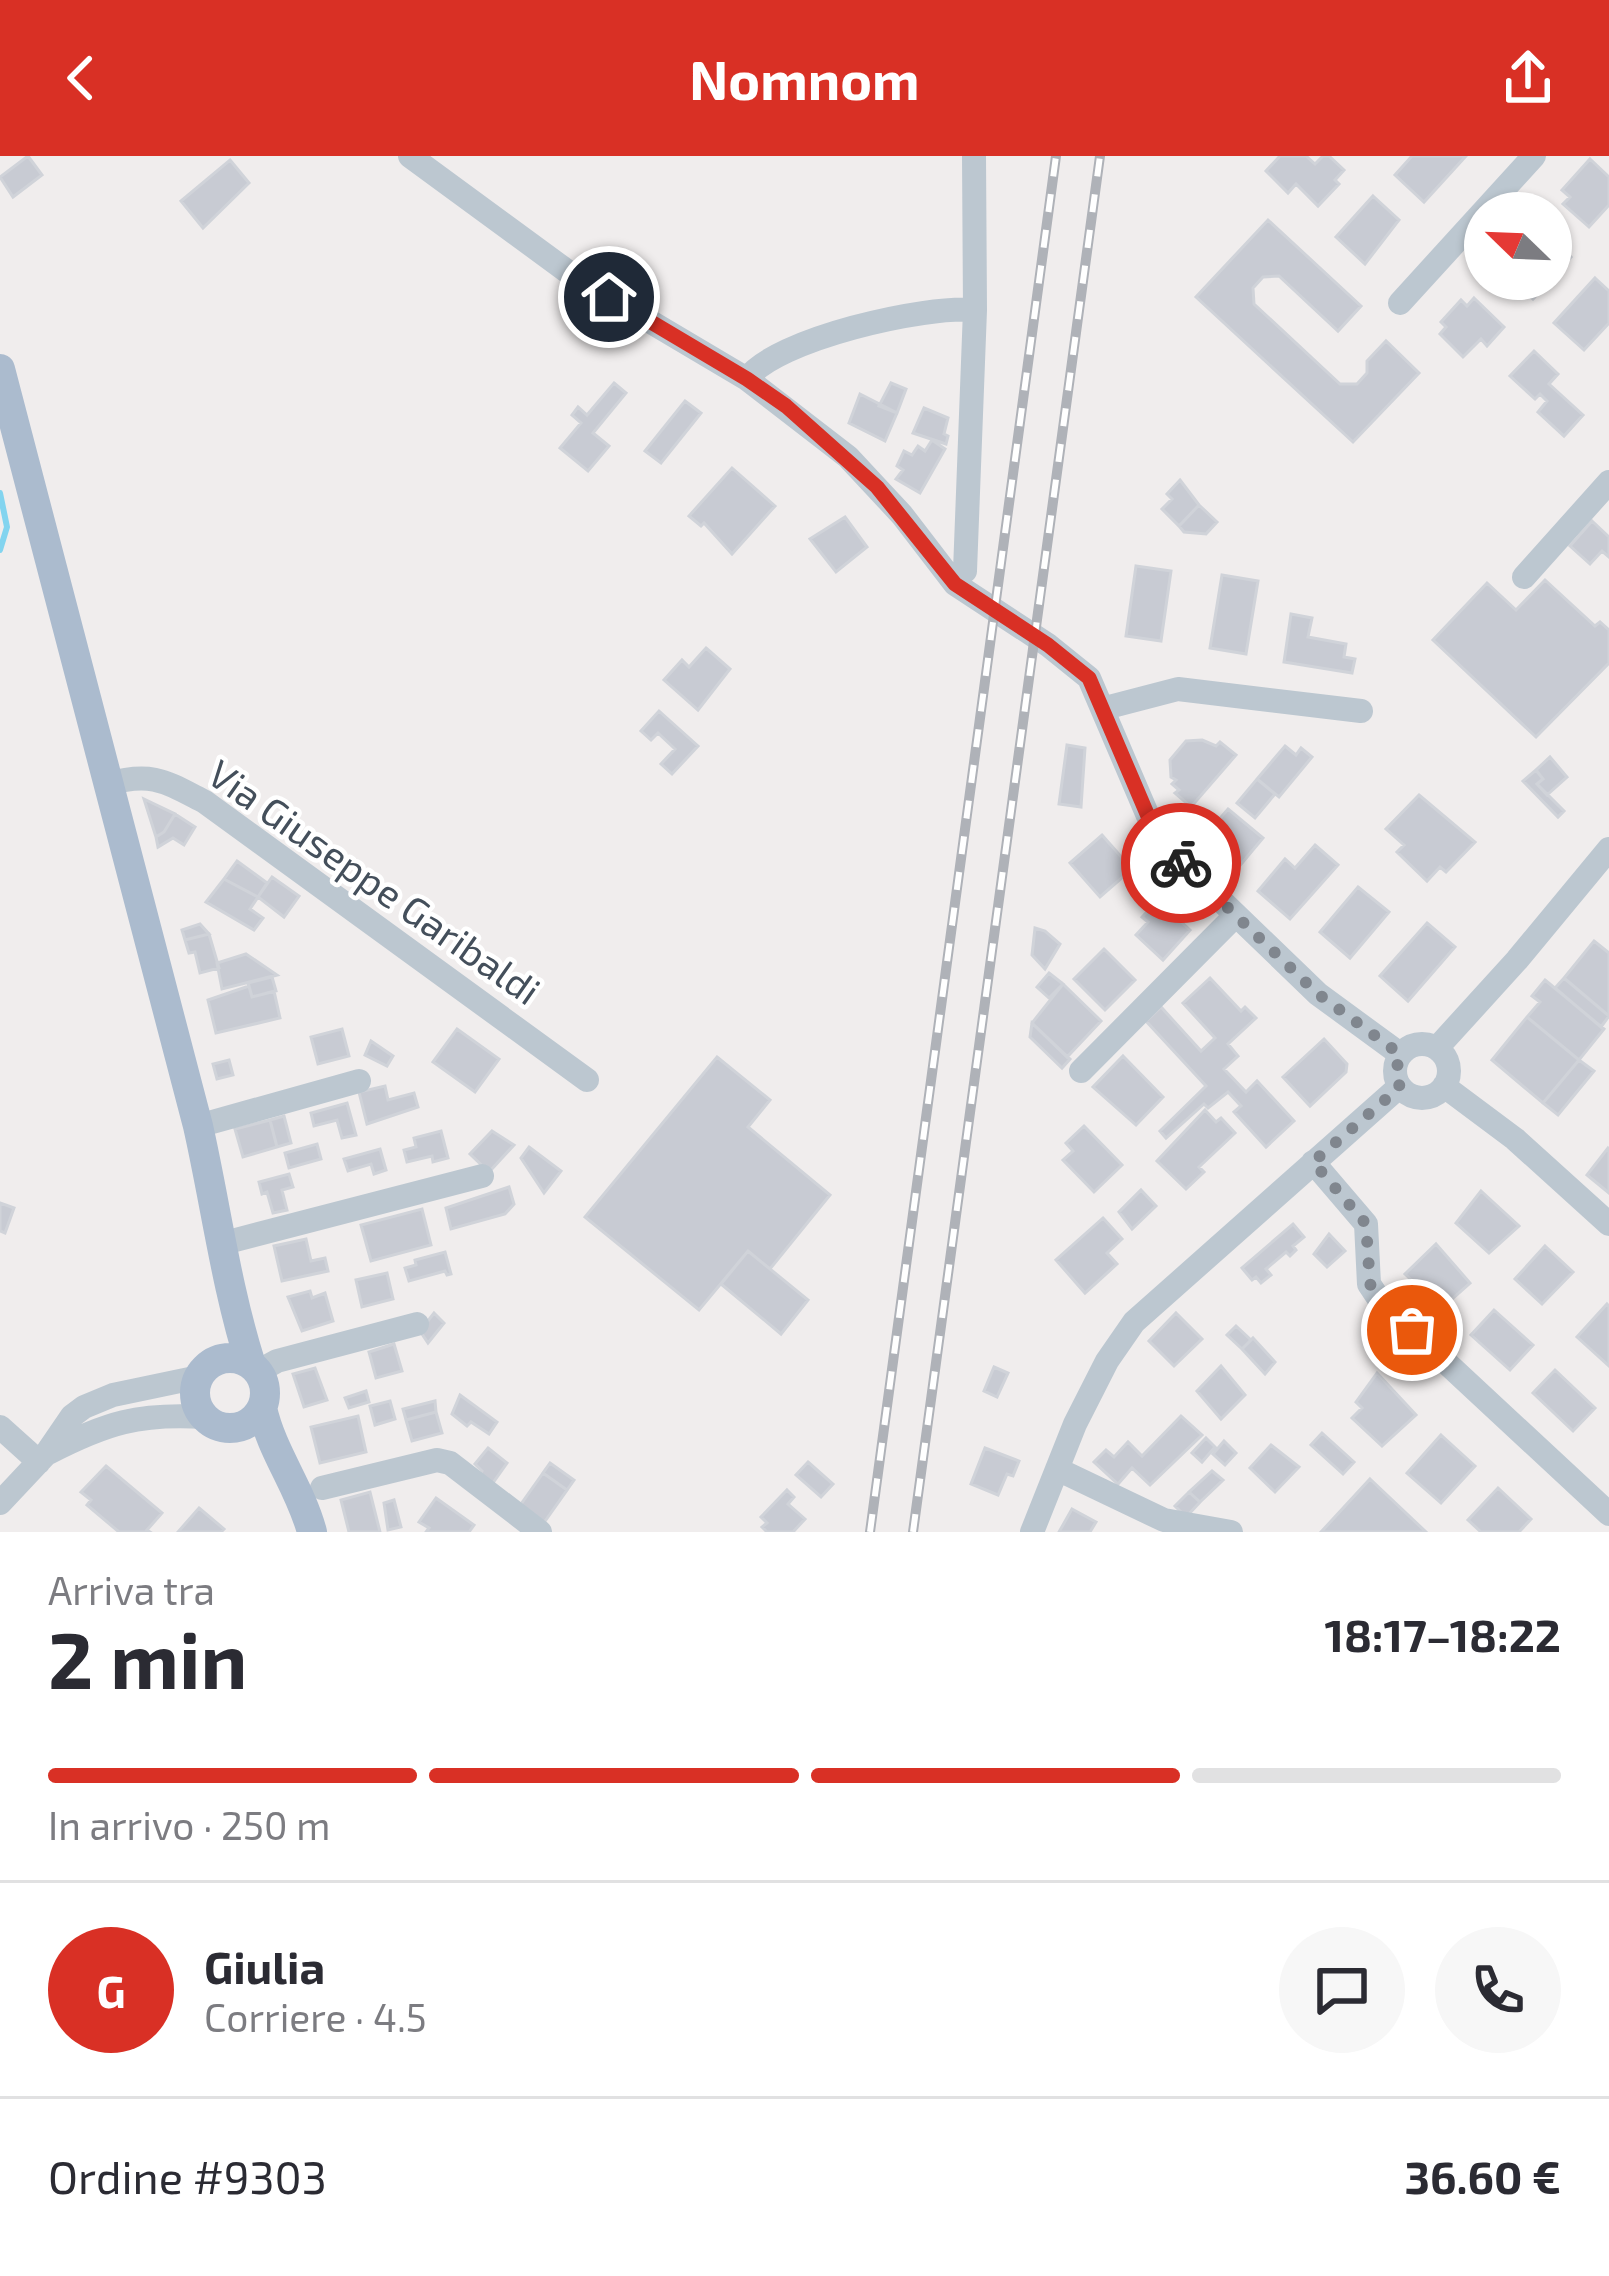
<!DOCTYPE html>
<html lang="it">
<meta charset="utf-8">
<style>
body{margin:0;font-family:"Exo 2",sans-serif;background:#f7f7f7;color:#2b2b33;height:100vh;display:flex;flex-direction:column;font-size:45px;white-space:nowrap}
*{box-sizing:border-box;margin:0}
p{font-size:39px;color:#7c7c81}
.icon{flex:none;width:66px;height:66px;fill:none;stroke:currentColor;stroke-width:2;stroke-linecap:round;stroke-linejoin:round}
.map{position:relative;height:1376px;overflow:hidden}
.sheet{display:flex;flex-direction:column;background:#fff;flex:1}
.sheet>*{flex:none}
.needle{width:78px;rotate:293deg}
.tools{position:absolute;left:1464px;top:36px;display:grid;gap:24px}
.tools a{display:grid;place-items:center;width:108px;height:108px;border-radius:50%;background:#fff;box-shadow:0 3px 9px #0004;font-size:60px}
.pin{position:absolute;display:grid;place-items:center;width:102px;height:102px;color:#fff;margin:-51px;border:6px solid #fff;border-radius:50%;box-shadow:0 3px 12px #0007}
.courier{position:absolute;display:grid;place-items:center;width:120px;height:120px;margin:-60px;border:9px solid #d93025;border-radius:50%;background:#fff;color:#222;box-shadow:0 3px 15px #0007}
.headline em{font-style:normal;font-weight:700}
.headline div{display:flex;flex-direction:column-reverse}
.headline{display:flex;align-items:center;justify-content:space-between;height:204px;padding:0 48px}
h1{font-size:78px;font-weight:700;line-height:90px}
.bar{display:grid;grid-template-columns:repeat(4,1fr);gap:18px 12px;align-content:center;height:144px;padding:0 48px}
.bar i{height:15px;border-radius:9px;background:#e1e1e2}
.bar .current{background:#d93025}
.bar p{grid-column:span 4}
.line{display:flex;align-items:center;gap:30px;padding:0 48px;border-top:3px solid #e1e1e2}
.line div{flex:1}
.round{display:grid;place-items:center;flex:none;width:126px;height:126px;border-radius:63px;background:#f7f7f7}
header{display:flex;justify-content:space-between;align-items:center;height:156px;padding:0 48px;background:#d93025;color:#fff;font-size:54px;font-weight:700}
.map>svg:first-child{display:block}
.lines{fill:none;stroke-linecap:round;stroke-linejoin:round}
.stream{stroke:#83d4ef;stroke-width:6}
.building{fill:#c8cbd3;stroke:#d0d3d9;stroke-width:3}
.minor{stroke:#bcc7d0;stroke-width:24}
.major{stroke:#abbbce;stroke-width:30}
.rail-casing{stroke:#afb2b8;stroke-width:10}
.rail{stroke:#fff;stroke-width:6;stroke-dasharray:18;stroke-linecap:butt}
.done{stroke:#80868e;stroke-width:12;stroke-dasharray:0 21.6}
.route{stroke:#d93025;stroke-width:15}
.labels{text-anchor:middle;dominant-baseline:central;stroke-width:9;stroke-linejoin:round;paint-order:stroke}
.street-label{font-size:39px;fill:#444f5b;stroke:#fff}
</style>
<header><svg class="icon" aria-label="back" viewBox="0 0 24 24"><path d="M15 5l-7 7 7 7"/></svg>Nomnom<svg class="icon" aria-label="share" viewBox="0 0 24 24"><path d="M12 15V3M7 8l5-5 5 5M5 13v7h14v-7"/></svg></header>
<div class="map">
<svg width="1609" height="1376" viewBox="0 0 1609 1376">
<rect width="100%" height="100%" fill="#f0eded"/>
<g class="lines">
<!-- stream -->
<path class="stream" d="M 0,337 L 7,371 L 0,394"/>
</g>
<!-- building -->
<path class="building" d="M 28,0 L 42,19 L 13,41 L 0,21 Z
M 1280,0 L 1306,0 L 1315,8 L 1323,0 L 1329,0 L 1344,14 L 1335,24 L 1339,28 L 1318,50 L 1296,28 L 1288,37 L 1266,15 Z
M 1466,0 L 1424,46 L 1395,19 L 1412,0 Z
M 1590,3 L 1609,21 L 1609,49 L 1589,71 L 1563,48 L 1570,41 L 1562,34 Z
M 230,4 L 249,27 L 203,72 L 181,45 Z
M 1373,40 L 1399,64 L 1365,108 L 1336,81 Z
M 1268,64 L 1361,150 L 1338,175 L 1279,120 L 1263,121 L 1253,132 L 1254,148 L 1340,228 L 1357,228 L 1367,217 L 1367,205 L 1386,185 L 1419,217 L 1353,286 L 1196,141 Z
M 1552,83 L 1571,101 L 1551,123 L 1551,84 Z
M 1595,122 L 1609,135 L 1609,167 L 1584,194 L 1554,167 Z
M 1551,123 L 1533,143 L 1520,131 L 1525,123 Z
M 1474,142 L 1504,171 L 1487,190 L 1481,183 L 1463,201 L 1440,178 L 1446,171 L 1441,166 L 1461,144 L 1467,150 Z
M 1534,195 L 1558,218 L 1549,228 L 1583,259 L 1564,280 L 1538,256 L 1547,245 L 1540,238 L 1535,243 L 1510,220 Z
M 614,227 L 626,237 L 593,277 L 609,290 L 588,315 L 560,292 L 581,267 L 572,259 L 578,251 L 587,259 Z
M 891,227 L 906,233 L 897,257 L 879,250 Z
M 860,238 L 897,257 L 885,285 L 849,267 Z
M 685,245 L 701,257 L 661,307 L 645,295 Z
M 924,252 L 948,262 L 944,278 L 948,280 L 946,288 L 913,277 Z
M 932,284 L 945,293 L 920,337 L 896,323 L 903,314 L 897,310 L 904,295 L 912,299 L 918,290 L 925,295 Z
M 732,312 L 775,350 L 732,398 L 704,367 L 701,370 L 689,360 Z
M 1180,324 L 1199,349 L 1179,370 L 1162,353 L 1172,343 L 1167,338 Z
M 1199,349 L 1217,366 L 1206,378 L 1184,376 L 1179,370 Z
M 845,361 L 867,391 L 836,416 L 810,383 Z
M 1592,365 L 1609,381 L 1609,401 L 1602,395 L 1590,408 L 1570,390 Z
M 1136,410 L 1171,415 L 1161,485 L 1126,480 Z
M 1222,419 L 1258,425 L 1246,498 L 1210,492 Z
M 1545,424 L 1595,470 L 1600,466 L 1609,474 L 1609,507 L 1536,581 L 1433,484 L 1487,427 L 1516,454 Z
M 1291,458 L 1312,462 L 1308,481 L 1346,488 L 1344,501 L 1355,503 L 1352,517 L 1284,506 Z
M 706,492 L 730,513 L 698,554 L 664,524 L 682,504 L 689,511 Z
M 659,555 L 698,590 L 672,618 L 661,608 L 675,593 L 658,577 L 651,584 L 641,575 Z
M 1202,584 L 1216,590 L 1220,586 L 1236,599 L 1191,651 L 1175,637 L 1179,634 L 1172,628 L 1176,624 L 1171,621 L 1170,604 L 1186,585 Z
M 1067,589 L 1085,592 L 1081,651 L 1059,648 Z
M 1285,590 L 1296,599 L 1301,592 L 1312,601 L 1279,641 L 1257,623 Z
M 1550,601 L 1567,621 L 1547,639 L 1537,628 L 1543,623 L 1536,614 Z
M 1536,614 L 1543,623 L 1537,628 L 1564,655 L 1558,661 L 1523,625 Z
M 1257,623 L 1275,638 L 1255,662 L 1237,647 Z
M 1419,639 L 1475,686 L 1446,716 L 1440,711 L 1427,725 L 1397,696 L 1404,689 L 1386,673 Z
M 144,643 L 175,658 L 164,676 L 156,681 Z
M 1228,653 L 1263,682 L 1237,713 L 1204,681 Z
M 175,658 L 195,671 L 184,689 L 173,682 L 158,691 L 156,681 L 164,676 Z
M 1102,679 L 1132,713 L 1100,741 L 1070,707 Z
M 1315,689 L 1338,709 L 1290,763 L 1258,735 L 1285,703 L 1295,712 Z
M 237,705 L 267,727 L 258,741 L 224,723 Z
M 272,721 L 299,740 L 284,761 L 258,741 Z
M 224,723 L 258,741 L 250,753 L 263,762 L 254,774 L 206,746 Z
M 1358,731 L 1389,756 L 1350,802 L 1320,776 Z
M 1158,744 L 1190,774 L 1163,804 L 1136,779 L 1148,766 L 1142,761 Z
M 1427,767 L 1455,791 L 1408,845 L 1380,820 Z
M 200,768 L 209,778 L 185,784 L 182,774 Z
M 1035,772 L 1045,775 L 1060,788 L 1045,813 L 1032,799 Z
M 209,778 L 219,812 L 200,817 L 195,796 L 189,797 L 185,784 Z
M 1594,785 L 1609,797 L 1609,860 L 1564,822 Z
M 1104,793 L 1135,824 L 1105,854 L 1074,823 Z
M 246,798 L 277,819 L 222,833 L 217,807 Z
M 1049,817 L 1063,828 L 1049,842 L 1037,831 Z
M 272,821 L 276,835 L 252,841 L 248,827 Z
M 1210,822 L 1241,855 L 1245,851 L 1256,862 L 1228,888 L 1238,900 L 1224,913 L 1246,936 L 1257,925 L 1294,965 L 1266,991 L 1234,956 L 1241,950 L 1228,936 L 1208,952 L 1204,948 L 1166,982 L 1160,975 L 1206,930 L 1146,865 L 1161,851 L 1201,895 L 1215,882 L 1183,847 Z
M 1564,822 L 1609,860 L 1601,871 L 1555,832 Z
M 1545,824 L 1604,873 L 1579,904 L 1527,861 L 1540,846 L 1532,840 Z
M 1063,828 L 1101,865 L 1067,901 L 1032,867 Z
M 249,830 L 252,841 L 274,835 L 280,862 L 216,877 L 208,844 Z
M 1527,861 L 1579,904 L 1543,947 L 1492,904 Z
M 1032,867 L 1070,903 L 1062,912 L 1030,881 Z
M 342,873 L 349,900 L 318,908 L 311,881 Z
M 457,873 L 499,903 L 475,936 L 433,906 Z
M 1324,883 L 1347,908 L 1346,916 L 1310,950 L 1283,921 Z
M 371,885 L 393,900 L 387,910 L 365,899 Z
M 1123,900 L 1163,941 L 1136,969 L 1093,931 Z
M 717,901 L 770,944 L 748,971 L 830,1039 L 770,1113 L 748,1095 L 699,1154 L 585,1061 Z
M 229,904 L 233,919 L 217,923 L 213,908 Z
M 1579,904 L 1594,915 L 1558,959 L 1543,947 Z
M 385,930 L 388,944 L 414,937 L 418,951 L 367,968 L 359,936 Z
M 347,947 L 356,979 L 342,982 L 337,964 L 314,970 L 311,957 Z
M 1205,954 L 1216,966 L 1221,962 L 1235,977 L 1199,1011 L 1204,1016 L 1186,1033 L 1157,1005 Z
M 284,960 L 291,987 L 277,991 L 270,964 Z
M 270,964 L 277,991 L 243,1001 L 235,973 Z
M 1084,970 L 1122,1009 L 1094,1036 L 1063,1004 L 1073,995 L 1066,987 Z
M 441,975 L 448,1002 L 433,1006 L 432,1000 L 407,1006 L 404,994 L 416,991 L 414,982 Z
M 492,975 L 514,989 L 489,1016 L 470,998 Z
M 317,988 L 321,1003 L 289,1012 L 285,997 Z
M 529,991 L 561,1015 L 544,1037 L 521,1002 Z
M 1608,992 L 1609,993 L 1609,1037 L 1587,1019 Z
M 380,993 L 386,1014 L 374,1018 L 371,1008 L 348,1015 L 344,1003 Z
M 289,1018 L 293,1031 L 282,1034 L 287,1054 L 273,1057 L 267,1036 L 262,1038 L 259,1026 Z
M 509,1031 L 514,1048 L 505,1058 L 451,1073 L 446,1052 Z
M 1141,1034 L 1156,1050 L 1132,1073 L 1119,1056 Z
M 1481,1035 L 1519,1070 L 1489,1097 L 1456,1067 Z
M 0,1047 L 14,1052 L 5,1077 L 0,1075 Z
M 422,1053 L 431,1089 L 371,1105 L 361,1069 Z
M 1103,1062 L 1122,1083 L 1107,1097 L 1117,1108 L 1085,1137 L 1056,1104 Z
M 1293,1068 L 1304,1081 L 1293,1090 L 1296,1094 L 1290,1100 L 1286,1096 L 1266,1113 L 1271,1119 L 1261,1127 L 1256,1121 L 1252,1124 L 1242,1112 Z
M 1329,1078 L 1345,1095 L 1327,1111 L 1314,1098 Z
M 306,1083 L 311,1105 L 325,1102 L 328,1115 L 282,1125 L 274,1090 Z
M 1436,1088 L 1470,1127 L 1442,1152 L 1405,1118 Z
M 1545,1090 L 1573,1116 L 1542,1148 L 1515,1123 Z
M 748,1095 L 808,1144 L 781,1178 L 721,1128 Z
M 445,1096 L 451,1118 L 447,1119 L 445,1115 L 409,1125 L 405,1112 L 416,1109 L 415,1104 Z
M 387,1117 L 393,1143 L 362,1151 L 356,1124 Z
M 310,1135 L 312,1142 L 325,1137 L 333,1165 L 302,1175 L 288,1141 Z
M 1607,1148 L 1609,1150 L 1609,1210 L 1577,1181 Z
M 1494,1154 L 1533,1189 L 1510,1214 L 1471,1179 Z
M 434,1157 L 444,1167 L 428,1187 L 420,1175 Z
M 1176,1157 L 1202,1183 L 1174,1210 L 1149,1185 Z
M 1236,1170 L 1251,1184 L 1242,1193 L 1227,1179 Z
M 1253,1182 L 1275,1206 L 1265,1218 L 1242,1193 Z
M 394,1188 L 402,1215 L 376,1222 L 369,1196 Z
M 1221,1210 L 1245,1239 L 1221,1263 L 1197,1235 Z
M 994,1211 L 1008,1217 L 997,1241 L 984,1235 Z
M 315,1212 L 327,1244 L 304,1251 L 293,1218 Z
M 1555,1214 L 1595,1252 L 1573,1275 L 1533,1237 Z
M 1377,1217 L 1416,1259 L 1382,1290 L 1352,1262 L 1362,1252 L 1356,1246 Z
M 366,1235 L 369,1246 L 349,1252 L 345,1242 Z
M 460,1239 L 497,1266 L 489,1278 L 471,1266 L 467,1270 L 452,1258 Z
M 390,1245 L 395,1263 L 375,1269 L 370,1250 Z
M 435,1245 L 436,1256 L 406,1264 L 403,1253 Z
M 436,1256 L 442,1277 L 412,1285 L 406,1264 Z
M 358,1260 L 366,1296 L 320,1307 L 311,1271 Z
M 1181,1260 L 1202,1279 L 1150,1329 L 1132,1312 L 1118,1328 L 1094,1306 L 1106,1294 L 1114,1301 L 1128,1286 L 1142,1300 Z
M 1322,1277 L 1354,1306 L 1343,1318 L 1311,1289 Z
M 1441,1279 L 1475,1310 L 1441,1347 L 1407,1317 Z
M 1206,1282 L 1215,1291 L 1202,1306 L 1192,1297 Z
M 1224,1285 L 1236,1297 L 1225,1309 L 1213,1298 Z
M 1271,1289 L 1299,1311 L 1275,1336 L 1250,1312 Z
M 488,1292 L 507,1307 L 490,1331 L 479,1321 L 482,1315 L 475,1308 Z
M 985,1292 L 1019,1305 L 1013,1320 L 1007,1318 L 998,1339 L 971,1328 Z
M 808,1306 L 833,1328 L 821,1341 L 796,1319 Z
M 550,1307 L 574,1324 L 567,1334 L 543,1317 Z
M 106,1310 L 162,1357 L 147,1374 L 150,1376 L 119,1376 L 87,1349 L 91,1344 L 81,1336 Z
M 1212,1315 L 1223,1324 L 1200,1346 L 1189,1336 Z
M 543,1317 L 567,1334 L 543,1368 L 519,1351 Z
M 1370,1323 L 1426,1376 L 1321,1376 Z
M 1498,1332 L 1531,1363 L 1519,1376 L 1481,1376 L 1468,1364 Z
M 787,1334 L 794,1341 L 788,1348 L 805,1363 L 793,1376 L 767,1376 L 762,1371 L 767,1367 L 761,1361 Z
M 370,1336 L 380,1376 L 349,1376 L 341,1344 Z
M 1189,1336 L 1200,1346 L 1186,1361 L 1175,1350 Z
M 436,1342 L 474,1369 L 469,1376 L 426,1376 L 429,1372 L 419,1366 Z
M 394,1344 L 401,1371 L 388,1374 L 384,1347 Z
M 199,1352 L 224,1373 L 221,1376 L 178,1376 Z
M 1072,1353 L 1096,1366 L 1090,1376 L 1059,1376 Z"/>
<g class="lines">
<!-- minor -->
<path class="minor" d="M 410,0 L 575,121 L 747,223 L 848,301 L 902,359 L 955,428 L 1048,489 L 1089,522 L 1148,660 L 1181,706 L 1318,838 L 1400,898
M 1400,147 L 1534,0
M 747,223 C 775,183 926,149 975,154
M 965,415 L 975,154 L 974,0
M 1524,421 L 1609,326
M 1105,552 L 1178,533 L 1361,555
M 108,628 C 152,615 166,626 205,646 L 587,924
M1395 915a27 27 0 1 1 54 0a27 27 0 1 1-54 0Z
M 1437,892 L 1517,804 L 1609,693
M 1081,915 L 1235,760
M 1444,930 L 1515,983 L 1609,1068
M 198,970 L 359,925
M 1313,1006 L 1366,1068 L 1369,1128 L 1381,1146 L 1609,1358
M 224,1087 L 482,1020
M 259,1215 L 277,1205 L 417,1168
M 0,1271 L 39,1306
M 48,1297 C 106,1267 139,1257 204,1261
M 1057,1313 L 1164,1364 L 1231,1376
M 322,1332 L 437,1304 L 450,1307 L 540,1376
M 0,1347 L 46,1298 L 72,1260 L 84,1251 L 113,1239 L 199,1221
M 1032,1376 L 1075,1268 L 1107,1205 L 1134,1166 L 1399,931"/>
<!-- major -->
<path class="major" d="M 0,213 L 198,970 C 216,1050 226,1131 251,1209
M195 1237a35 35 0 1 1 70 0a35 35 0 1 1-70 0Z
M 262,1252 C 272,1297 300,1331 312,1376"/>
<!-- rail casing -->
<g class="rail-casing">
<path id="rail" d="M 870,1376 L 1056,0
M 913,1376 L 1100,0"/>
</g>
<!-- rail -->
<use href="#rail" class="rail"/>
</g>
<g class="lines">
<!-- done -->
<path class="done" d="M 1181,707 L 1318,838 L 1400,898 L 1395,920 L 1400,931 L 1313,1006 L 1366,1068 L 1370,1128 L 1382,1147 L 1412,1174"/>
<!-- route -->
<path class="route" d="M 609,141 L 747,223 L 786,250 L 877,331 L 955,428 L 1048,489 L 1089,522 L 1148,660 L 1181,707"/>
</g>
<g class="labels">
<!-- street labels -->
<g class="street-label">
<text transform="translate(375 725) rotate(35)">Via Giuseppe Garibaldi</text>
</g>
</g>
</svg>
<div class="tools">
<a><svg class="needle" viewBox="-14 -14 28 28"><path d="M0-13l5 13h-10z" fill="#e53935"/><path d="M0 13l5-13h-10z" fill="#7c7c81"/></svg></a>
</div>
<div class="pin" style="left:1412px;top:1174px;background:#ea580c"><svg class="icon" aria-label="bag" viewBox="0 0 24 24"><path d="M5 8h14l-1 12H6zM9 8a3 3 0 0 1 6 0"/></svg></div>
<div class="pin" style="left:609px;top:141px;background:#1f2937"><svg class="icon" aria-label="home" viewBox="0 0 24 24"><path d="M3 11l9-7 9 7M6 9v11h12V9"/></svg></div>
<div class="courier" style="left:1181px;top:707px"><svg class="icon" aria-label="bike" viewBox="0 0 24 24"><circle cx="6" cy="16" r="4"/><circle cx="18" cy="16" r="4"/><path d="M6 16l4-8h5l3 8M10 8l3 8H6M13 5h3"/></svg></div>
</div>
<section class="sheet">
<div class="headline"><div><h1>2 min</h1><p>Arriva tra</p></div><em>18:17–18:22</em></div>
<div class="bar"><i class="current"></i><i class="current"></i><i class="current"></i><i></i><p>In arrivo · 250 m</p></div>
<div class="line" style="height:216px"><b class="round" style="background:#d93025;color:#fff">G</b><div><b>Giulia</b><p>Corriere · 4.5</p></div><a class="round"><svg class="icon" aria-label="chat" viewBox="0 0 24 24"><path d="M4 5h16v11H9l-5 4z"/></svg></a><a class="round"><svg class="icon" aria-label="phone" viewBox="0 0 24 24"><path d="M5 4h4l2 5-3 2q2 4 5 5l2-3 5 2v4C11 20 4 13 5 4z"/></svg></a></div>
<div class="line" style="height:156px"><div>Ordine #9303</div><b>36.60 €</b></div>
</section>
